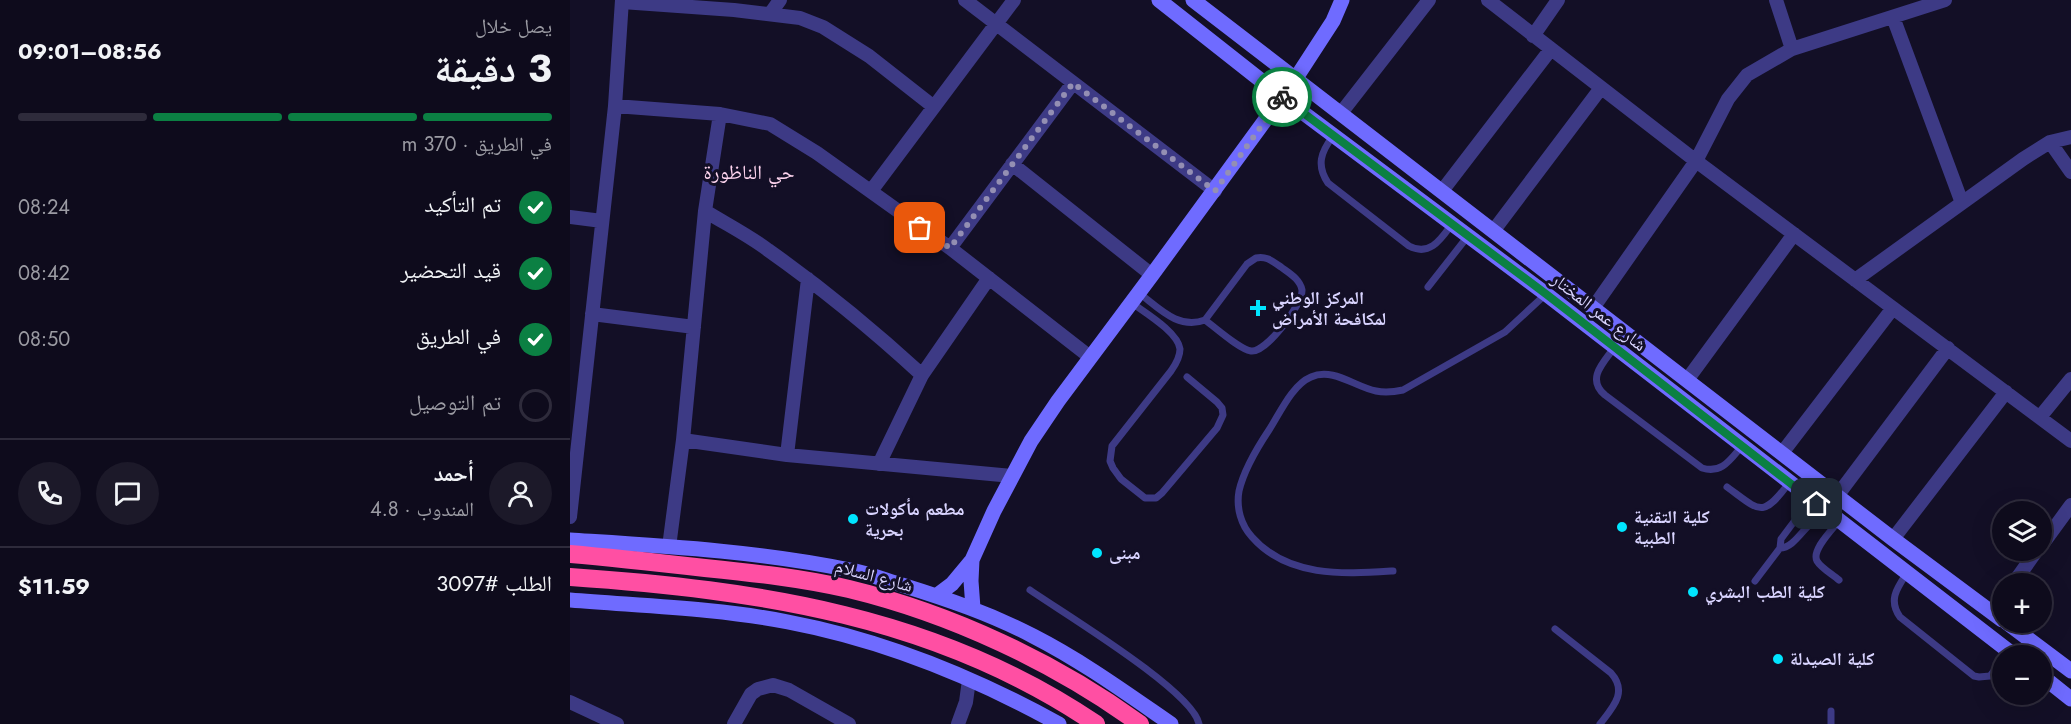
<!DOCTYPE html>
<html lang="ar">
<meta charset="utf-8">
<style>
body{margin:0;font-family:Jost,"Noto Naskh Arabic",sans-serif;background:#1c1929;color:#f1f3f6;direction:rtl;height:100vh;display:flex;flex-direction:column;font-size:22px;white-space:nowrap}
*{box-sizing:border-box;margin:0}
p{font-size:20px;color:#9b9ba3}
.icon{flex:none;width:33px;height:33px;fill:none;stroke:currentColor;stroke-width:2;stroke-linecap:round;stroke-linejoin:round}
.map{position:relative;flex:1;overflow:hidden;direction:ltr}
.side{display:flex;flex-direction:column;background:#0e0b1c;width:570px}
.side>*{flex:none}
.buttons{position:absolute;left:1422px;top:501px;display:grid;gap:12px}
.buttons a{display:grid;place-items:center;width:60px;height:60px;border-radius:50%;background:#0e0b1c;box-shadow:0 6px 24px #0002,0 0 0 2px #2e2b3b;font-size:30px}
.pin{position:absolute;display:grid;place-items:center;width:51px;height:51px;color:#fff;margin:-26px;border-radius:12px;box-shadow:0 3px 9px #0006}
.courier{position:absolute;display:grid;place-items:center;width:60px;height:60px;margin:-30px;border:4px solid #0b8043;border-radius:50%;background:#fff;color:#222;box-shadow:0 2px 8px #0007}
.overview em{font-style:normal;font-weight:700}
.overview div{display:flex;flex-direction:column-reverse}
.overview{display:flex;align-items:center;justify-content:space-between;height:102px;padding:0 18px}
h1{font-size:39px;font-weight:700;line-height:45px}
.bar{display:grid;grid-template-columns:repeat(4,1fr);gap:9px 6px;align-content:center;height:72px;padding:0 18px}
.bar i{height:8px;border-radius:4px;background:#2e2b3b}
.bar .on{background:#0b8043}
.bar p{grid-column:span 4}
.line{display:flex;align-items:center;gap:15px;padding:0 18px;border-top:2px solid #2e2b3b}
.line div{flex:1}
.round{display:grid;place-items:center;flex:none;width:63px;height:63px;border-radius:32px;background:#1c1929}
ol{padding:0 18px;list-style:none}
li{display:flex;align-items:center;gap:18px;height:66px}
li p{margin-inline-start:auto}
li .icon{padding:6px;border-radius:50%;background:#0b8043;color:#fff;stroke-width:4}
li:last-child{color:#9b9ba3}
li i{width:33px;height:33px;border:3px solid #2e2b3b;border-radius:50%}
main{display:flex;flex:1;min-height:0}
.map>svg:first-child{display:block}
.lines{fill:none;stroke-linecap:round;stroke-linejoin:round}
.lane{stroke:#3d3a85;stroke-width:7}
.street{stroke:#3d3a85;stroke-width:14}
.secondary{stroke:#6f6bff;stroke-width:15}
.highway{stroke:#ff4fa3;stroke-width:18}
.done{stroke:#948fb3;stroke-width:6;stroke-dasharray:0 10.8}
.route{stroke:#0b8043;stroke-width:8}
.poi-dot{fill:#00e5ff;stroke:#130f26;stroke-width:2}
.labels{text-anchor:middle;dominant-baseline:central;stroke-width:6;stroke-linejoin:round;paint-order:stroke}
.poi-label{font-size:18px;font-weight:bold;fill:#d9d4ff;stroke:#130f26;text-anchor:start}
.street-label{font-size:18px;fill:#d9d4ff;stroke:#130f26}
.neighbourhood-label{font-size:20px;fill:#ffd6f0;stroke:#130f26}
</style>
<main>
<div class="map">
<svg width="1501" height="724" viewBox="0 0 1501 724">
<rect width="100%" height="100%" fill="#130f26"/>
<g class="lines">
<!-- lane -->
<path class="lane" d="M 763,136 C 751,152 746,165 758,183 L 839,246 C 860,257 871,239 882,224
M 686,258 C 697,256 702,261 711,267 C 719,273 730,279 732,290 C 733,304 696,353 681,351 C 669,349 646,328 635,320 L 677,264 Z
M 858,287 L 898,236
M 569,293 C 589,308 608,330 635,320
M 562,303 C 574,312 608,332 610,349 C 610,357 606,364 601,371 L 542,446 L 540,461 L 543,468 L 551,479 L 575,498 L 586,498 L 592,493 L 647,428 L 653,415 L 652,408 L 647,402 L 617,377
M 1044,348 C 1033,363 1016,379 1035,395 L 1132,468 C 1152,474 1160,460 1172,446
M 1157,487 C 1190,511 1192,519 1219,483
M 1210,548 C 1227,548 1236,519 1257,513
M 823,571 C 774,574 718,578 682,537 C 671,525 666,508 669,491 C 674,469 687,448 699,430 C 710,413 722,385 741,377 C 763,367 785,387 806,391 C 815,393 824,392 833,390 L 935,332 L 976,294
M 1337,573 C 1327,588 1318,600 1330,617 L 1404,676 L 1409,677 L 1420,676 L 1432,661
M 1269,580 C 1262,574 1251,568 1247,561 C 1241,550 1263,529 1269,521
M 1185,581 L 1210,548 L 1211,539 L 1232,511 L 1236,495
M 460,590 C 493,613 623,691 629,724
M 985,629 L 1041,673 C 1058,692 1043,707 1030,724
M 1261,711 L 1261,724"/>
<!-- street -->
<path class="street" d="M 395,0 L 645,191
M 918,0 L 1126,161 L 1501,441
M 1206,0 L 1222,49
M 52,2 L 164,10 L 230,18 L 253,27 L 299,56 L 364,107
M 200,14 L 210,0
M 1323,17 L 1392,203
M 963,36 L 988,0
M 45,106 L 150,114 L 200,124 L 247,153 L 380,248 L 520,357
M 771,113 L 859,0
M 1480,142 L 1501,172
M 442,164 L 582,275
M 301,191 L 444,0
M 872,191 L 981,49
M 135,211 C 156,224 178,235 198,250 C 252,288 303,330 352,375
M 0,217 L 32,221
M 924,230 L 1031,88
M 380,248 L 503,83
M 1285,280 L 1453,159 L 1480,142 L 1501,137
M 1023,308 L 1126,161 L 1158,99 L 1177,75 L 1222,49 L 1375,0
M 22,314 L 124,327
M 1117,380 L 1224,234
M 1470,417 L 1501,379
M 113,440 L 217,455 L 442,476
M 1212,453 L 1323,308
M 217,455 L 238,279
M 309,464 L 352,375 L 419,278
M 1267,496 L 1378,348
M 0,517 L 45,106 L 52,0
M 1323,539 L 1436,392
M 1472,545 L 1501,505
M 99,547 L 113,440 L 135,211 L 150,114
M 1443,584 L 1467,550
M 1422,612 L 1432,597
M 0,702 L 47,724
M 164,724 L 181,694 L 188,689 L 203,685 L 219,690 L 279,724
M 388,724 L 396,702 L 399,680"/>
<!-- secondary -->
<path class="secondary" d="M 589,0 L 712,97 L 976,294 L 1445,656
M 623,0 L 1323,539 L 1432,620
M 0,540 C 93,546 188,551 280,570 C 297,573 315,580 332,585 C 377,599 421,614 463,636 C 512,661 556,693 601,724
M 402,560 L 401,581 L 403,608
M 366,596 L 382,584 L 402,560 L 424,511 L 461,441 L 488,401 L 582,275 L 726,78 L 763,21 L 772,0
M 0,600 C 72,606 147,608 218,622 C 313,640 404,677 489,724
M 1436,622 L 1501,671
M 1472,676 L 1501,699"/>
<!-- highway -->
<path class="highway" d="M 0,554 C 45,558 90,563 135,568 C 184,573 232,578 279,589 C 382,614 484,662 570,724
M 0,577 C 188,590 367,616 526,724"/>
</g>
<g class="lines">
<!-- done -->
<path class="done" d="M 350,228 L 380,248 L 503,83 L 645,191 L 712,97"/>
<!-- route -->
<path class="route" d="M 712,97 L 976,294 L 1247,504"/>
</g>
<!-- markers -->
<g class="poi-dot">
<path d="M685 299h6v6h6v6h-6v6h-6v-6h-6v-6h6z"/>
<circle cx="283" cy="519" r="6"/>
<circle cx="1052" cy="527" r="6"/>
<circle cx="527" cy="553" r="6"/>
<circle cx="1123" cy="592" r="6"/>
<circle cx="1208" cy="659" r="6"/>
</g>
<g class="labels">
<!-- poi labels -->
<g class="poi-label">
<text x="702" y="298">المركز الوطني<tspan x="702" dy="21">لمكافحة الأمراض</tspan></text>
<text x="295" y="509">مطعم مأكولات<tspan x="295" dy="21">بحرية</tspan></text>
<text x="1064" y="517">كلية التقنية<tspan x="1064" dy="21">الطبية</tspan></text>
<text x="539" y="553">مبنى</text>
<text x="1135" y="592">كلية الطب البشري</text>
<text x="1220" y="659">كلية الصيدلة</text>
</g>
<!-- street labels -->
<g class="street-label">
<text transform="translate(1029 312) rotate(38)">شارع عمر المختار</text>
<text transform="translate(304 576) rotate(15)">شارع السلام</text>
</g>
<!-- neighbourhood labels -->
<g class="neighbourhood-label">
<text x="179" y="172">حي الناظورة</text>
</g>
</g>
</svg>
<div class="buttons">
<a><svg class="icon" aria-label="layers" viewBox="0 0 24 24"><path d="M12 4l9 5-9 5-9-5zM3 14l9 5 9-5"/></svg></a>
<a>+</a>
<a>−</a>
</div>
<div class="pin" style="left:350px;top:228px;background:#ea580c"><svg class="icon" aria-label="bag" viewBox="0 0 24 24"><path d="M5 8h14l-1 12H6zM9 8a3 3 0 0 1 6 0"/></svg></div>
<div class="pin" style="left:1247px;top:504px;background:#1f2937"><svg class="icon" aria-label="home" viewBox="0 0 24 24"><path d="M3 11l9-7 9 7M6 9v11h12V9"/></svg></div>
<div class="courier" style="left:712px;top:97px"><svg class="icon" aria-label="bike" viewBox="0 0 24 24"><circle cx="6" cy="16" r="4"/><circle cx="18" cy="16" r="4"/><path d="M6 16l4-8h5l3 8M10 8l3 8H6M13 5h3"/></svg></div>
</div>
<section class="side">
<div class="overview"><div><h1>3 دقيقة</h1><p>يصل خلال</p></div><em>08:56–09:01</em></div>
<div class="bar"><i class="on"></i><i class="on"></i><i class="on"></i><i></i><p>في الطريق · 370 m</p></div>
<ol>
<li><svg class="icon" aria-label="check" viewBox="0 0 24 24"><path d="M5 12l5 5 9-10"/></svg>تم التأكيد<p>08:24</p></li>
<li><svg class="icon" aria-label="check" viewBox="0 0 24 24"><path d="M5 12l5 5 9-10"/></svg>قيد التحضير<p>08:42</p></li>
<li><svg class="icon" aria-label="check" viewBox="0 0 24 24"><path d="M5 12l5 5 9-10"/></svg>في الطريق<p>08:50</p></li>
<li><i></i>تم التوصيل</li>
</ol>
<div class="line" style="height:108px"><a class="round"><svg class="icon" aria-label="person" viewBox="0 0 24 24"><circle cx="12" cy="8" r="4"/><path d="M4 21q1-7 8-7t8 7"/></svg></a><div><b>أحمد</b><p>المندوب · 4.8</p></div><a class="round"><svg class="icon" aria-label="chat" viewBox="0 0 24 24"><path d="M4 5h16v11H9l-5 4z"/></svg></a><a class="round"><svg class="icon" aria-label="phone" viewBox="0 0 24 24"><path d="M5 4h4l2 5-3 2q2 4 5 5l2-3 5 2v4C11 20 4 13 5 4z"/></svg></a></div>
<div class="line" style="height:78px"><div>الطلب #3097</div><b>$11.59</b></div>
</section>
</main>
